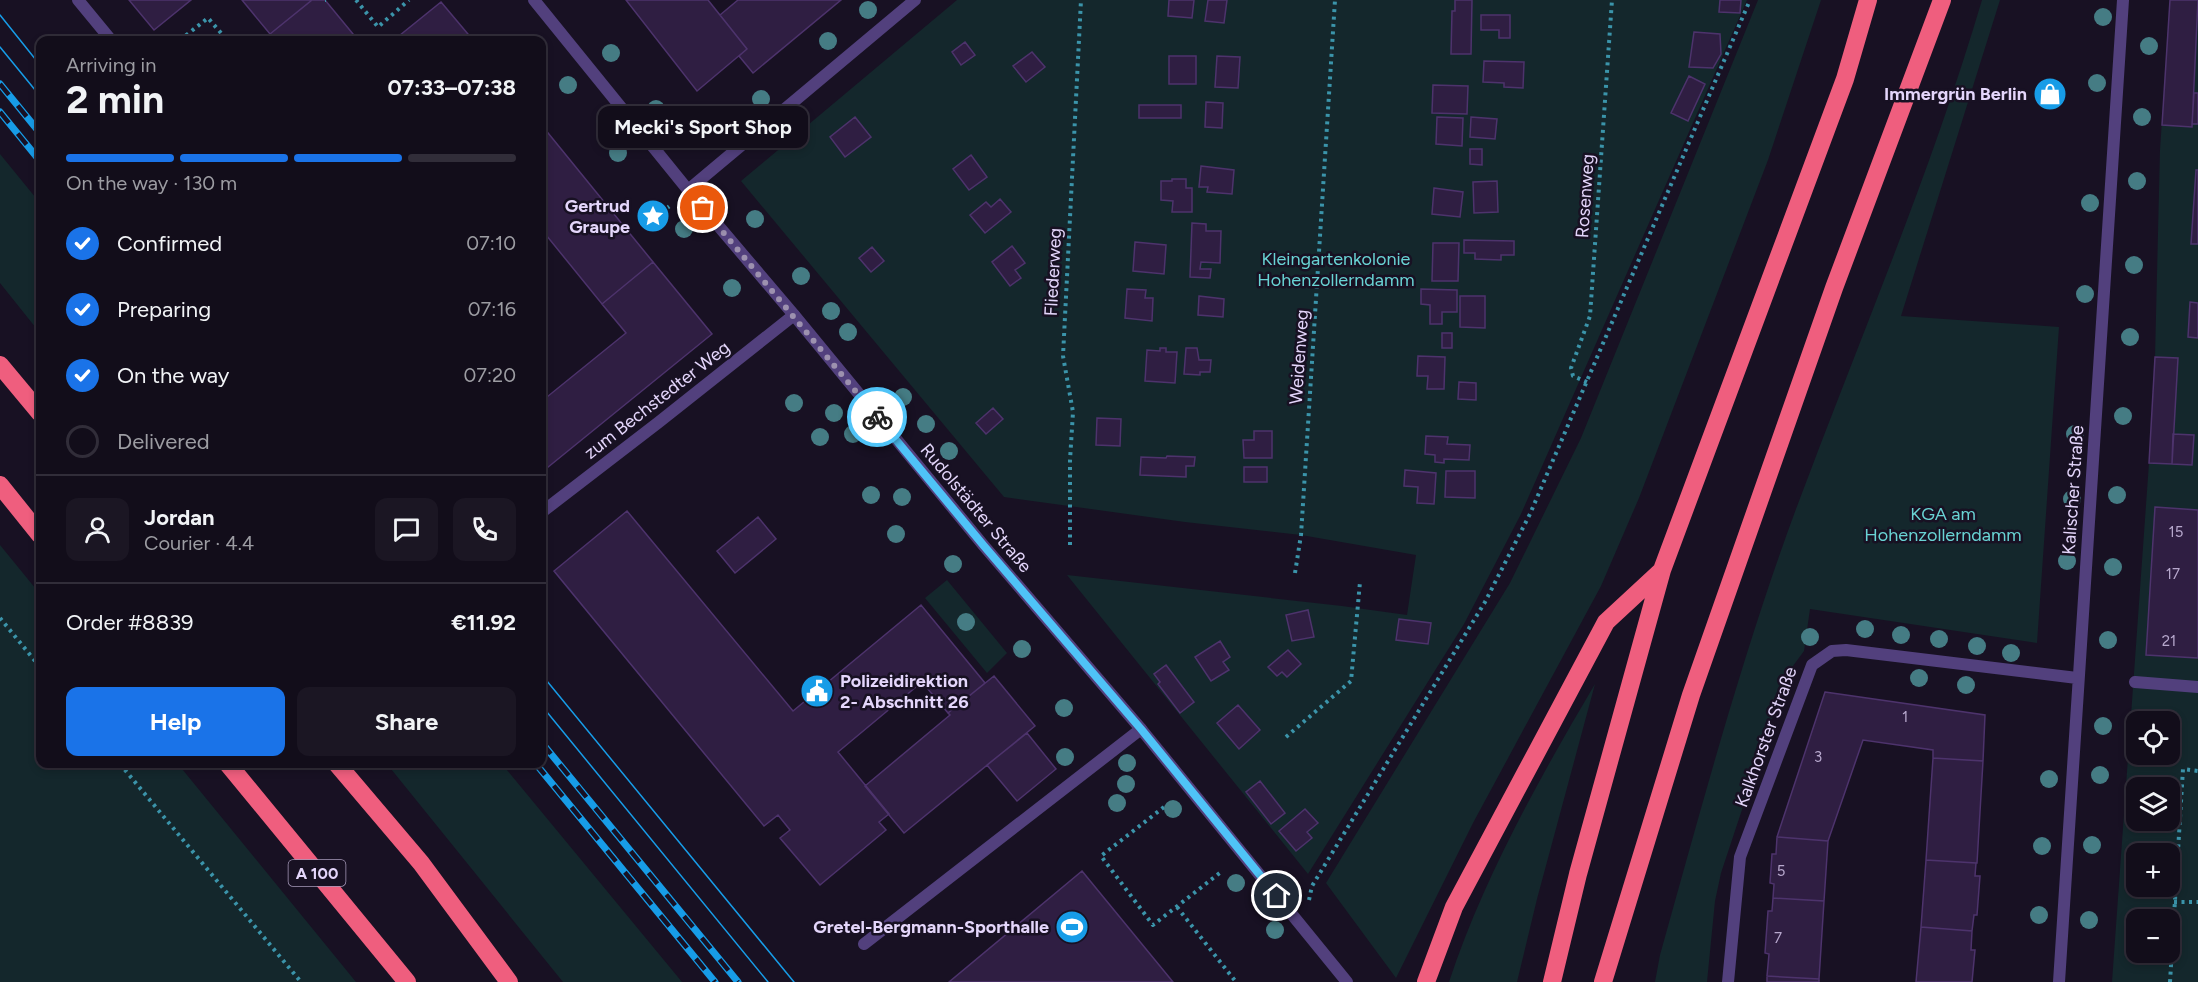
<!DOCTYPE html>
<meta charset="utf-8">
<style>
body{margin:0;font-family:Figtree,sans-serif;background:#1b1623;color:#f1f3f6;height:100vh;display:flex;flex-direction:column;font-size:22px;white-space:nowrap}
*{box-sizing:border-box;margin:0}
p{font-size:20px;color:#9c9ca2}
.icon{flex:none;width:33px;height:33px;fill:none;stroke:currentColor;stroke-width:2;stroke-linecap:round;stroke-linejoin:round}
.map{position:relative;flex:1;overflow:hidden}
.panel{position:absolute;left:36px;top:36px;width:510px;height:732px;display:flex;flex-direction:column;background:#120d1a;border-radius:12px;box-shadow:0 3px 9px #0003,0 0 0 2px #312d39}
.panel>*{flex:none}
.tools{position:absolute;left:2126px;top:711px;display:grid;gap:12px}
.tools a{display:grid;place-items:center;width:54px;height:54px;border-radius:12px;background:#120d1a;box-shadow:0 3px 9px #0003,0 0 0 2px #312d39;font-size:30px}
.pin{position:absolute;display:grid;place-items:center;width:51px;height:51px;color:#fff;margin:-26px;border:3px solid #fff;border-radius:50%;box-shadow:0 2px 6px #0007}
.courier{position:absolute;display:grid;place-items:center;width:60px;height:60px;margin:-30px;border:4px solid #4fc3f7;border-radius:50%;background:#fff;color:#222;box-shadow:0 2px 8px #0007}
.bubble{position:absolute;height:42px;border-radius:12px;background:#120d1a;box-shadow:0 3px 9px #0003,0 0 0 2px #312d39;font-size:20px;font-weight:700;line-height:42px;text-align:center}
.headline em{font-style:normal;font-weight:700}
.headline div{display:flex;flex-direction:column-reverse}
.headline{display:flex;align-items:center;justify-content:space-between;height:102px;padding:0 30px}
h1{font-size:39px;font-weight:700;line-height:45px}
.bar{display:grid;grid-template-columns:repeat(4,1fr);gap:9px 6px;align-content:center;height:72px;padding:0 30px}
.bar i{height:8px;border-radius:4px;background:#312d39}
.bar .active{background:#1a73e8}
.bar p{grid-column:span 4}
.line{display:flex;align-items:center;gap:15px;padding:0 30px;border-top:2px solid #312d39}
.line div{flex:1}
.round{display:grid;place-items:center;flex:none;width:63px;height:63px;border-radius:12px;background:#1b1623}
ol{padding:0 30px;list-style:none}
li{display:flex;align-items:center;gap:18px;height:66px}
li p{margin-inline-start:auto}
li .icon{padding:6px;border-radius:50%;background:#1a73e8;color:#fff;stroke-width:4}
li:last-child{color:#9c9ca2}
li i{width:33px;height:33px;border:3px solid #312d39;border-radius:50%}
.action{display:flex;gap:12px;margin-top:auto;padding:12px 30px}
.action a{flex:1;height:69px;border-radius:12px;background:#1a73e8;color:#fff;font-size:24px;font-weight:700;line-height:69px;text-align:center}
.action a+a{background:#1b1623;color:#f1f3f6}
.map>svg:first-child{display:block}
.green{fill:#14272c;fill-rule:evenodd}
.building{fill:#2f1e42;stroke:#4d336c;stroke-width:1.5}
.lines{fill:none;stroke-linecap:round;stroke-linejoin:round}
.path{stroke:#3b94aa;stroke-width:4;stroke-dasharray:3 4.5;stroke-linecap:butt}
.service{stroke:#52407d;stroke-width:12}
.minor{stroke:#52407d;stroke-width:12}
.tertiary{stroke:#52407d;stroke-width:12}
.motorway{stroke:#ef5e7e;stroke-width:18}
.tram{stroke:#179ce7;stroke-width:1.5}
.rail-casing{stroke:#179ce7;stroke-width:7}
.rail{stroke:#181123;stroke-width:4.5;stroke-dasharray:14;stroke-linecap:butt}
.tree{fill:#457c84}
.done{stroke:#9d91af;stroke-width:6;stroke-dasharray:0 10.8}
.route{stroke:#4fc3f7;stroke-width:8}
.labels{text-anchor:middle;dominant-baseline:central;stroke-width:5;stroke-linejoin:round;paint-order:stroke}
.number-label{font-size:15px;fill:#b7a8cd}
.shield{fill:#181123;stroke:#a79bba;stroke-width:1.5}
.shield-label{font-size:16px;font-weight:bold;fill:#e4d6fb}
.poi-label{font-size:18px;font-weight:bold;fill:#e4d6fb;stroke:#181123;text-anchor:end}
.street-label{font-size:18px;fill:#e4d6fb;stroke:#181123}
.park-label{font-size:18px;fill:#69d3d4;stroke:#181123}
</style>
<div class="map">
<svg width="2198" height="982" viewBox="0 0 2198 982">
<rect width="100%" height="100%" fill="#181123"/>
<!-- green -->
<path class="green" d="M 957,0 L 1747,0 L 1521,514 L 1464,624 L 1308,874 L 1067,575 L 1342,606 L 1407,615 L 1416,555 L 1301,535 L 1185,522 L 1004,497 L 741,181 Z
M 1758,0 L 1821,0 L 1768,160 L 1639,498 L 1601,586 L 1473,823 L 1396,978 L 1326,883 L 1510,583 L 1581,438 Z
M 1982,0 L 2000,0 L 1901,316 L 2059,327 L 2037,643 L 1810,609 L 1804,651 L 1787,674 L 1721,873 L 1715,901 L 1707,982 L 1655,982 L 1660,955 C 1702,805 1742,655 1796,509 C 1859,340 1931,173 1982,0 Z
M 2170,0 L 2198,0 L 2198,982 L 2112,982 L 2149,463 L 2155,357 L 2160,150 ZM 2136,722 L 2169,722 L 2169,754 L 2136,754 ZM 2136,788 L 2169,788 L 2169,820 L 2136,820 ZM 2136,854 L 2169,854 L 2169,886 L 2136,886 ZM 2136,920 L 2169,920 L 2169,952 L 2136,952 Z
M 0,154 L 40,203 L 40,333 L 0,283 Z
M 0,545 L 40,594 L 40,764 L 178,764 L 356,982 L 0,982 Z
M 947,580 L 1007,653 L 987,673 L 925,598 Z
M 1595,684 L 1537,899 L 1517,982 L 1449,982 C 1483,879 1540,777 1595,684 Z
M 387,764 L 502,764 L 682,982 L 563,982 Z"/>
<!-- building -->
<path class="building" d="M 129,0 L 191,0 L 154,30 Z
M 242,0 L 312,0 L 270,34 Z
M 312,0 L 325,0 L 358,40 L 275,40 L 270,34 Z
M 626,0 L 708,0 L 747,49 L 697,91 Z
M 738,0 L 841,0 L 753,73 L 739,56 L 747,49 L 720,15 Z
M 1169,0 L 1194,0 L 1192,18 L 1168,16 Z
M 1208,0 L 1227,0 L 1224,23 L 1205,21 Z
M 1455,0 L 1472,0 L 1471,54 L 1451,54 L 1452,11 L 1455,11 Z
M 1720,0 L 1741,0 L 1740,13 L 1719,12 Z
M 2170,0 L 2198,0 L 2192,127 L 2162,125 Z
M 441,2 L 473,40 L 394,40 Z
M 1481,15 L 1510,15 L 1510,38 L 1499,38 L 1499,30 L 1481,30 Z
M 1694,32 L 1720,34 L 1721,54 L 1713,68 L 1689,67 Z
M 965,42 L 975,55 L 961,65 L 952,52 Z
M 1032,52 L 1045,67 L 1026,82 L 1013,66 Z
M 1169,56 L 1196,56 L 1196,84 L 1169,84 Z
M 1217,56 L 1240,57 L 1238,88 L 1215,87 Z
M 1484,61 L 1524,62 L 1523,88 L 1504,87 L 1504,83 L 1483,82 Z
M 1689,76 L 1705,84 L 1688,121 L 1671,113 Z
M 1433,85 L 1468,86 L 1467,114 L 1432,113 Z
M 2194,93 L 2198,93 L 2198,124 L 2192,124 Z
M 1206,102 L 1223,103 L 1222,128 L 1205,127 Z
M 1139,105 L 1181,105 L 1181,118 L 1139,118 Z
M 855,117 L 871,137 L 845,157 L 830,137 Z
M 1437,117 L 1463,118 L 1462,146 L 1436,144 Z
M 1471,117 L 1497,119 L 1495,139 L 1470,137 Z
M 544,128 L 653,262 L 602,304 L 542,230 L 542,130 Z
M 1470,149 L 1482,149 L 1482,165 L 1470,164 Z
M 971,155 L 987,177 L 969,190 L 953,169 Z
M 1201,166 L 1234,170 L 1232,194 L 1207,192 L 1208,187 L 1199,187 Z
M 2196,170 L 2198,170 L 2198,244 L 2191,244 Z
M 1172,179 L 1186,179 L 1186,188 L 1192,188 L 1192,212 L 1172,212 L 1173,201 L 1161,200 L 1161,181 L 1172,181 Z
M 1497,181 L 1498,212 L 1474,213 L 1473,182 Z
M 1434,188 L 1463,192 L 1460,217 L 1432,214 Z
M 1000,199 L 1011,212 L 985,233 L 970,215 L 986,202 L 991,207 Z
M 1192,223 L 1206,224 L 1206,231 L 1221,231 L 1220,263 L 1201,262 L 1200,269 L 1211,269 L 1210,278 L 1190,277 Z
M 1464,240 L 1514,241 L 1514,255 L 1501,255 L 1501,260 L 1475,259 L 1475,253 L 1464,253 Z
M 1135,242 L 1166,245 L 1164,274 L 1133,271 Z
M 1433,243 L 1459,243 L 1458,281 L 1432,281 Z
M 1012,246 L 1025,263 L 1015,270 L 1021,278 L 1010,286 L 992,262 Z
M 872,247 L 884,261 L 871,272 L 859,258 Z
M 653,262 L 712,334 L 542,472 L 542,401 L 626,333 L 602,304 Z
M 1127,289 L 1146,290 L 1145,298 L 1153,298 L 1152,321 L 1125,318 Z
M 1421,289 L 1457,290 L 1457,312 L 1442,312 L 1442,324 L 1430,324 L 1430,305 L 1421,304 Z
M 1199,296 L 1224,299 L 1223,317 L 1198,315 Z
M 1460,296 L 1485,296 L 1485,328 L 1460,327 Z
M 2190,302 L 2198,303 L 2198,338 L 2188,337 Z
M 1442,333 L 1452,333 L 1452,348 L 1442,348 Z
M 1160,348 L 1166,348 L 1166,352 L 1177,352 L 1175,383 L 1145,381 L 1147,350 L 1160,351 Z
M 1186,348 L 1197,348 L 1199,360 L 1211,360 L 1210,372 L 1200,372 L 1200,375 L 1184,374 Z
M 1418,356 L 1445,357 L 1444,389 L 1427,389 L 1428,376 L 1417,376 Z
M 2155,357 L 2178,358 L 2172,464 L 2149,463 Z
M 1459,382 L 1476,383 L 1476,400 L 1458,399 Z
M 993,408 L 1003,419 L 986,434 L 976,423 Z
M 1097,418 L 1121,419 L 1120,446 L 1096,445 Z
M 1254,431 L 1272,431 L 1272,458 L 1244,458 L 1243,440 L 1254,440 Z
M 2173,434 L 2194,435 L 2192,465 L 2172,464 Z
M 1426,436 L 1448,437 L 1447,444 L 1470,445 L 1469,460 L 1444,459 L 1444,463 L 1435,462 L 1435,455 L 1425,454 Z
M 1167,456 L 1195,457 L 1194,466 L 1186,466 L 1186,477 L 1140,475 L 1141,457 L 1166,458 Z
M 1244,467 L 1267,467 L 1267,482 L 1244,482 Z
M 1405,470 L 1436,473 L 1434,504 L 1417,503 L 1418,487 L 1404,486 Z
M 1446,471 L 1475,471 L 1475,498 L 1445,497 Z
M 2155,507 L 2198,510 L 2198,658 L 2146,655 Z
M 627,511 L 793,711 L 921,605 L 985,683 L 948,713 L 922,682 L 838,752 L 889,814 L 879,822 L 886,830 L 820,885 L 780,838 L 790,830 L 778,815 L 764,826 L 554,571 Z
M 758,517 L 776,539 L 735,573 L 717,551 Z
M 1308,610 L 1314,637 L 1292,641 L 1286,615 Z
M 1399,619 L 1431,623 L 1428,644 L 1396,640 Z
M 1220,641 L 1230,657 L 1223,662 L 1229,670 L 1211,681 L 1195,657 Z
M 1288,650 L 1301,664 L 1287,677 L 1282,672 L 1277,676 L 1268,667 Z
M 1166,665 L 1194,702 L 1180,713 L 1158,684 L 1160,682 L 1154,674 Z
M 994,676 L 1035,726 L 904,833 L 865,786 L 950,715 L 948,713 Z
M 1825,692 L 1985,715 L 1983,761 L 1933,758 L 1933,750 L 1863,740 L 1828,841 L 1777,837 Z
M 1238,705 L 1260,730 L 1239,749 L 1217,723 Z
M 1027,733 L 1056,769 L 1017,801 L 987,765 Z
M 1933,758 L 1983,761 L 1977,863 L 1926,860 Z
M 1260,781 L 1285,813 L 1271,824 L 1246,792 Z
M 1305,809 L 1318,823 L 1307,832 L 1312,838 L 1296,851 L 1279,831 Z
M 1777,837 L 1828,841 L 1824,901 L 1773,898 L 1774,884 L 1770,883 L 1772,854 L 1776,854 Z
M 1926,860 L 1976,863 L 1975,876 L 1980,876 L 1977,915 L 1974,915 L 1972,931 L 1921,927 Z
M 1082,871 L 1173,982 L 949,982 Z
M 1773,898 L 1824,901 L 1819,979 L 1767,976 L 1769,954 L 1765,953 L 1768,911 L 1772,911 Z
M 1921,927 L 1972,931 L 1971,950 L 1975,950 L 1972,982 L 1916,982 Z
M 1767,976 L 1819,979 L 1819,982 L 1767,982 Z"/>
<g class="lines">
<!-- path -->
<path class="path" d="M 325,0 L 326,0
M 356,0 L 378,27 L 409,0
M 180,40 L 208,18 L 227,40
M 661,213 L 672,204
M 1587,382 L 1573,376 L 1571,368 L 1590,316 L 1612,0
M 1070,545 L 1070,460 L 1073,412 L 1063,356 L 1081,0
M 1295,573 L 1301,535 L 1335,0
M 0,618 L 40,667
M 1286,737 L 1351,681 L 1360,582
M 120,764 L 301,982
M 1164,807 L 1101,856 L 1153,925 L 1221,872
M 1309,900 L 1312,886 L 1485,602 L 1530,514 L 1750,0
M 2174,902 L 2198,902
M 1177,907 L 1236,982
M 2170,982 L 2183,769 L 2198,771"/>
<!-- service -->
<path class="service" d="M 78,0 L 111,40
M 542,512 L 659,422 L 794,315
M 2135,682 L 2198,687
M 864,944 L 1141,729"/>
<!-- minor -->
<path class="minor" d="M 688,190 L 915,0
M 1728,982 L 1740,857 L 1812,665 L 1832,651 L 1846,650 L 2077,678
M 2059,982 L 2123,0"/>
<!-- tertiary -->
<path class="tertiary" d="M 534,0 L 688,190 L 794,315 L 984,546 L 1141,729 L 1347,982"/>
<!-- motorway -->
<path class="motorway" d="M 0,365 L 40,413
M 0,485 L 40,535
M 228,764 L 407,982
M 337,764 L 421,863 L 509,982
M 1426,982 L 1454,907 L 1606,622 L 1660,572
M 1552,982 L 1578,874 L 1662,570 L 1845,79 L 1868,0
M 1603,982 L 1691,695 L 1834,288 L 1942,0"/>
<!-- tram -->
<path class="tram" d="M 0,15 L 40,65
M 0,47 L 40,96
M 542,675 L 794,982
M 542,706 L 768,982"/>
<!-- rail casing -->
<g class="rail-casing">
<path id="rail" d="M 0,84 L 40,133
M 0,112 L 40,161
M 542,743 L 738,982
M 536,764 L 715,982"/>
</g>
<!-- rail -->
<use href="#rail" class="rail"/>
</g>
<!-- trees -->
<g class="tree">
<circle cx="868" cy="10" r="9"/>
<circle cx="2103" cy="17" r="9"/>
<circle cx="828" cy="41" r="9"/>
<circle cx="2149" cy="46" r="9"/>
<circle cx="611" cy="53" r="9"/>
<circle cx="2097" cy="83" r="9"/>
<circle cx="568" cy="85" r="9"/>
<circle cx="761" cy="99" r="9"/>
<circle cx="656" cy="109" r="9"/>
<circle cx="2142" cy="117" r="9"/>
<circle cx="618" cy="153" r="9"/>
<circle cx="2137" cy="181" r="9"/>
<circle cx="2090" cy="203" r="9"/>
<circle cx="755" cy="219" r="9"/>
<circle cx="684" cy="229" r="9"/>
<circle cx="2134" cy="265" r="9"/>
<circle cx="801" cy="276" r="9"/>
<circle cx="732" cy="288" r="9"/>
<circle cx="2085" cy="294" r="9"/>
<circle cx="831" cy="311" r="9"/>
<circle cx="848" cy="332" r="9"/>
<circle cx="2130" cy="337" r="9"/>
<circle cx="903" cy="397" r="9"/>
<circle cx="794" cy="403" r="9"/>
<circle cx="834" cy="413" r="9"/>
<circle cx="2123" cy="416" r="9"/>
<circle cx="926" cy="424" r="9"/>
<circle cx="853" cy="434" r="9"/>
<circle cx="2075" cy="434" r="9"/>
<circle cx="820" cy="437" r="9"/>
<circle cx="949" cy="451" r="9"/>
<circle cx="871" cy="495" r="9"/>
<circle cx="2117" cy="495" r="9"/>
<circle cx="902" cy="497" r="9"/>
<circle cx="2072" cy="499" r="9"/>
<circle cx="896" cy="534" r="9"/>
<circle cx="2067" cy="561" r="9"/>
<circle cx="953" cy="564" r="9"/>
<circle cx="2113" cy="567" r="9"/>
<circle cx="966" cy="622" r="9"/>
<circle cx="1865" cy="629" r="9"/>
<circle cx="1901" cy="635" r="9"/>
<circle cx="1810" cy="637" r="9"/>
<circle cx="1939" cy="639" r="9"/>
<circle cx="2108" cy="640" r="9"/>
<circle cx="1977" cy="646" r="9"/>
<circle cx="1022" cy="649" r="9"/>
<circle cx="2011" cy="653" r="9"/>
<circle cx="1919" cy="678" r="9"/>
<circle cx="1966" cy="685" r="9"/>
<circle cx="1064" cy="708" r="9"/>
<circle cx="2103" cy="726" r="9"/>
<circle cx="1065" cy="757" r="9"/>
<circle cx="1127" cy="763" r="9"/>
<circle cx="2100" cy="775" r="9"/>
<circle cx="2049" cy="779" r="9"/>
<circle cx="1126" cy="784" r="9"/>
<circle cx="1117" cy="803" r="9"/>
<circle cx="1173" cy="809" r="9"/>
<circle cx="2092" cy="845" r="9"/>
<circle cx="2042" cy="846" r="9"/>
<circle cx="1236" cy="883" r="9"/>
<circle cx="2039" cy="915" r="9"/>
<circle cx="2089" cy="920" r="9"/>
<circle cx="1275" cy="930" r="9"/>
</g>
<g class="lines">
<!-- done -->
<path class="done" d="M 703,208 L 877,417"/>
<!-- route -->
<path class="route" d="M 877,417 L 984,546 L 1141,729 L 1277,896"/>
</g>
<!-- icons -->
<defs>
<g id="shop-disc" transform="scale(1.725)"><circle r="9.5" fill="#179ce7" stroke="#181123"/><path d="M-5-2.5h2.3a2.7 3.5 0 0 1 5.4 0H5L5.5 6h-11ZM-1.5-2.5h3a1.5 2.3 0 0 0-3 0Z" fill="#fff"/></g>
<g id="sight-disc" transform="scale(1.725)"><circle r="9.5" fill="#179ce7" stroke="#181123"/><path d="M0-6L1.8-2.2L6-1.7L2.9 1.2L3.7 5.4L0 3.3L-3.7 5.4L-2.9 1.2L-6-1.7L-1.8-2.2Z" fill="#fff"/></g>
<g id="civic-disc" transform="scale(1.725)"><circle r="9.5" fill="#179ce7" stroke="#181123"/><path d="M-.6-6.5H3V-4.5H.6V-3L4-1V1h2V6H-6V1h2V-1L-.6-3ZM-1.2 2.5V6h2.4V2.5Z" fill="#fff"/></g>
<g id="stadium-disc" transform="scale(1.725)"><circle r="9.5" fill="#179ce7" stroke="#181123"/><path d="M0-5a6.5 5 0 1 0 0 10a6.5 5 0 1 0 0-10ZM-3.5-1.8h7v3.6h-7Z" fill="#fff"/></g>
</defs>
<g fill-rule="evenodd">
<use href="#shop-disc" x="2050" y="94"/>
<use href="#sight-disc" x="653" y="216"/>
<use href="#civic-disc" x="817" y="691"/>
<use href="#stadium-disc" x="1072" y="927"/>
</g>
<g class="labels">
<!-- number labels -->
<g class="number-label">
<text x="2176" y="532">15</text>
<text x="2173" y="574">17</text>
<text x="2169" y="641">21</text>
<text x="1905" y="717">1</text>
<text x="1818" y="757">3</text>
<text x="1781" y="871">5</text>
<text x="1778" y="938">7</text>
</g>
<!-- shield labels -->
<rect class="shield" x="288.5" y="860" width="57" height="26" rx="4.5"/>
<g class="shield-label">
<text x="317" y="873">A 100</text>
</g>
<!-- poi labels -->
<g class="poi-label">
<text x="2027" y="94">Immergrün Berlin</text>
<text x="630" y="206">Gertrud<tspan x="630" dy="21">Graupe</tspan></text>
<text x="840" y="681" text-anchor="start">Polizeidirektion<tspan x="840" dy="21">2- Abschnitt 26</tspan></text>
<text x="1049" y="927">Gretel-Bergmann-Sporthalle</text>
</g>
<!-- street labels -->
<g class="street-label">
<text transform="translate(1585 196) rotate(-86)">Rosenweg</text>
<text transform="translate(1053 272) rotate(-87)">Fliederweg</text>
<text transform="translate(1299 357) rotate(-86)">Weidenweg</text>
<text transform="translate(657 400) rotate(-38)">zum Bechstedter Weg</text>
<text transform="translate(2073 490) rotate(-86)">Kalischer Straße</text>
<text transform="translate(976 508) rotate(50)">Rudolstädter Straße</text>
<text transform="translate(1766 737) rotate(-70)">Kalkhorster Straße</text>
</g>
<!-- park labels -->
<g class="park-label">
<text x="1336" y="259">Kleingartenkolonie<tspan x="1336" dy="21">Hohenzollerndamm</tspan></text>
<text x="1943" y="514">KGA am<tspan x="1943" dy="21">Hohenzollerndamm</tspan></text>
</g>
</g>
</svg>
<div class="tools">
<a><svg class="icon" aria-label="locate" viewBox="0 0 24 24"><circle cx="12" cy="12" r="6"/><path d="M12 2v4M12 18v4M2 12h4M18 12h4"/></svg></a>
<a><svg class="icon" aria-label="layers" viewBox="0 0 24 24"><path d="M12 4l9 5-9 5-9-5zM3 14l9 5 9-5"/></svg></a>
<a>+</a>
<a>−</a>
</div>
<div class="pin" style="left:703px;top:208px;background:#ea580c"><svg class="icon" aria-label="bag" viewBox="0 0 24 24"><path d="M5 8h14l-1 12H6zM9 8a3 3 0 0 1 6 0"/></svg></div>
<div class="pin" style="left:1277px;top:896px;background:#1f2937"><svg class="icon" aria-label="home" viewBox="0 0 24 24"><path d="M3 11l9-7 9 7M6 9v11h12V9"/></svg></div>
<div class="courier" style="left:877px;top:417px"><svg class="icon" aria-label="bike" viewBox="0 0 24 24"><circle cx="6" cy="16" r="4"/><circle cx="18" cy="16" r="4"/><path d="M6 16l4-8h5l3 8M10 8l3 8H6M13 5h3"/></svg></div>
<div class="bubble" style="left:598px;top:106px;width:210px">Mecki's Sport Shop</div>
<section class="panel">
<div class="headline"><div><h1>2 min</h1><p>Arriving in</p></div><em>07:33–07:38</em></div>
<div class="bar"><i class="active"></i><i class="active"></i><i class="active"></i><i></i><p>On the way · 130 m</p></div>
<ol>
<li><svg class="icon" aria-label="check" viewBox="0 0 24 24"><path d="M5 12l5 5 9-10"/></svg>Confirmed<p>07:10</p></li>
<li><svg class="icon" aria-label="check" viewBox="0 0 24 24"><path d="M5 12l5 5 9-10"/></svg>Preparing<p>07:16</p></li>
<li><svg class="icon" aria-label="check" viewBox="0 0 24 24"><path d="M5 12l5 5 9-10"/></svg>On the way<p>07:20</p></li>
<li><i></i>Delivered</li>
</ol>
<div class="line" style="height:108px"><a class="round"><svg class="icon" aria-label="person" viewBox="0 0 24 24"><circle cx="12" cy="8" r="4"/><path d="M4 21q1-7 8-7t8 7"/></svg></a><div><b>Jordan</b><p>Courier · 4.4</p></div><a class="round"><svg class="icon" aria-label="chat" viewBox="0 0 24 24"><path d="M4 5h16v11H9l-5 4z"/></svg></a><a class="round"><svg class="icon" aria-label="phone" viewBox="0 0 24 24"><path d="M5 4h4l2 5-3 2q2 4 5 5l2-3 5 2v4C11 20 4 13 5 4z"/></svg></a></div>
<div class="line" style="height:78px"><div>Order #8839</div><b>€11.92</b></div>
<div class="action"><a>Help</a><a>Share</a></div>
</section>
</div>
